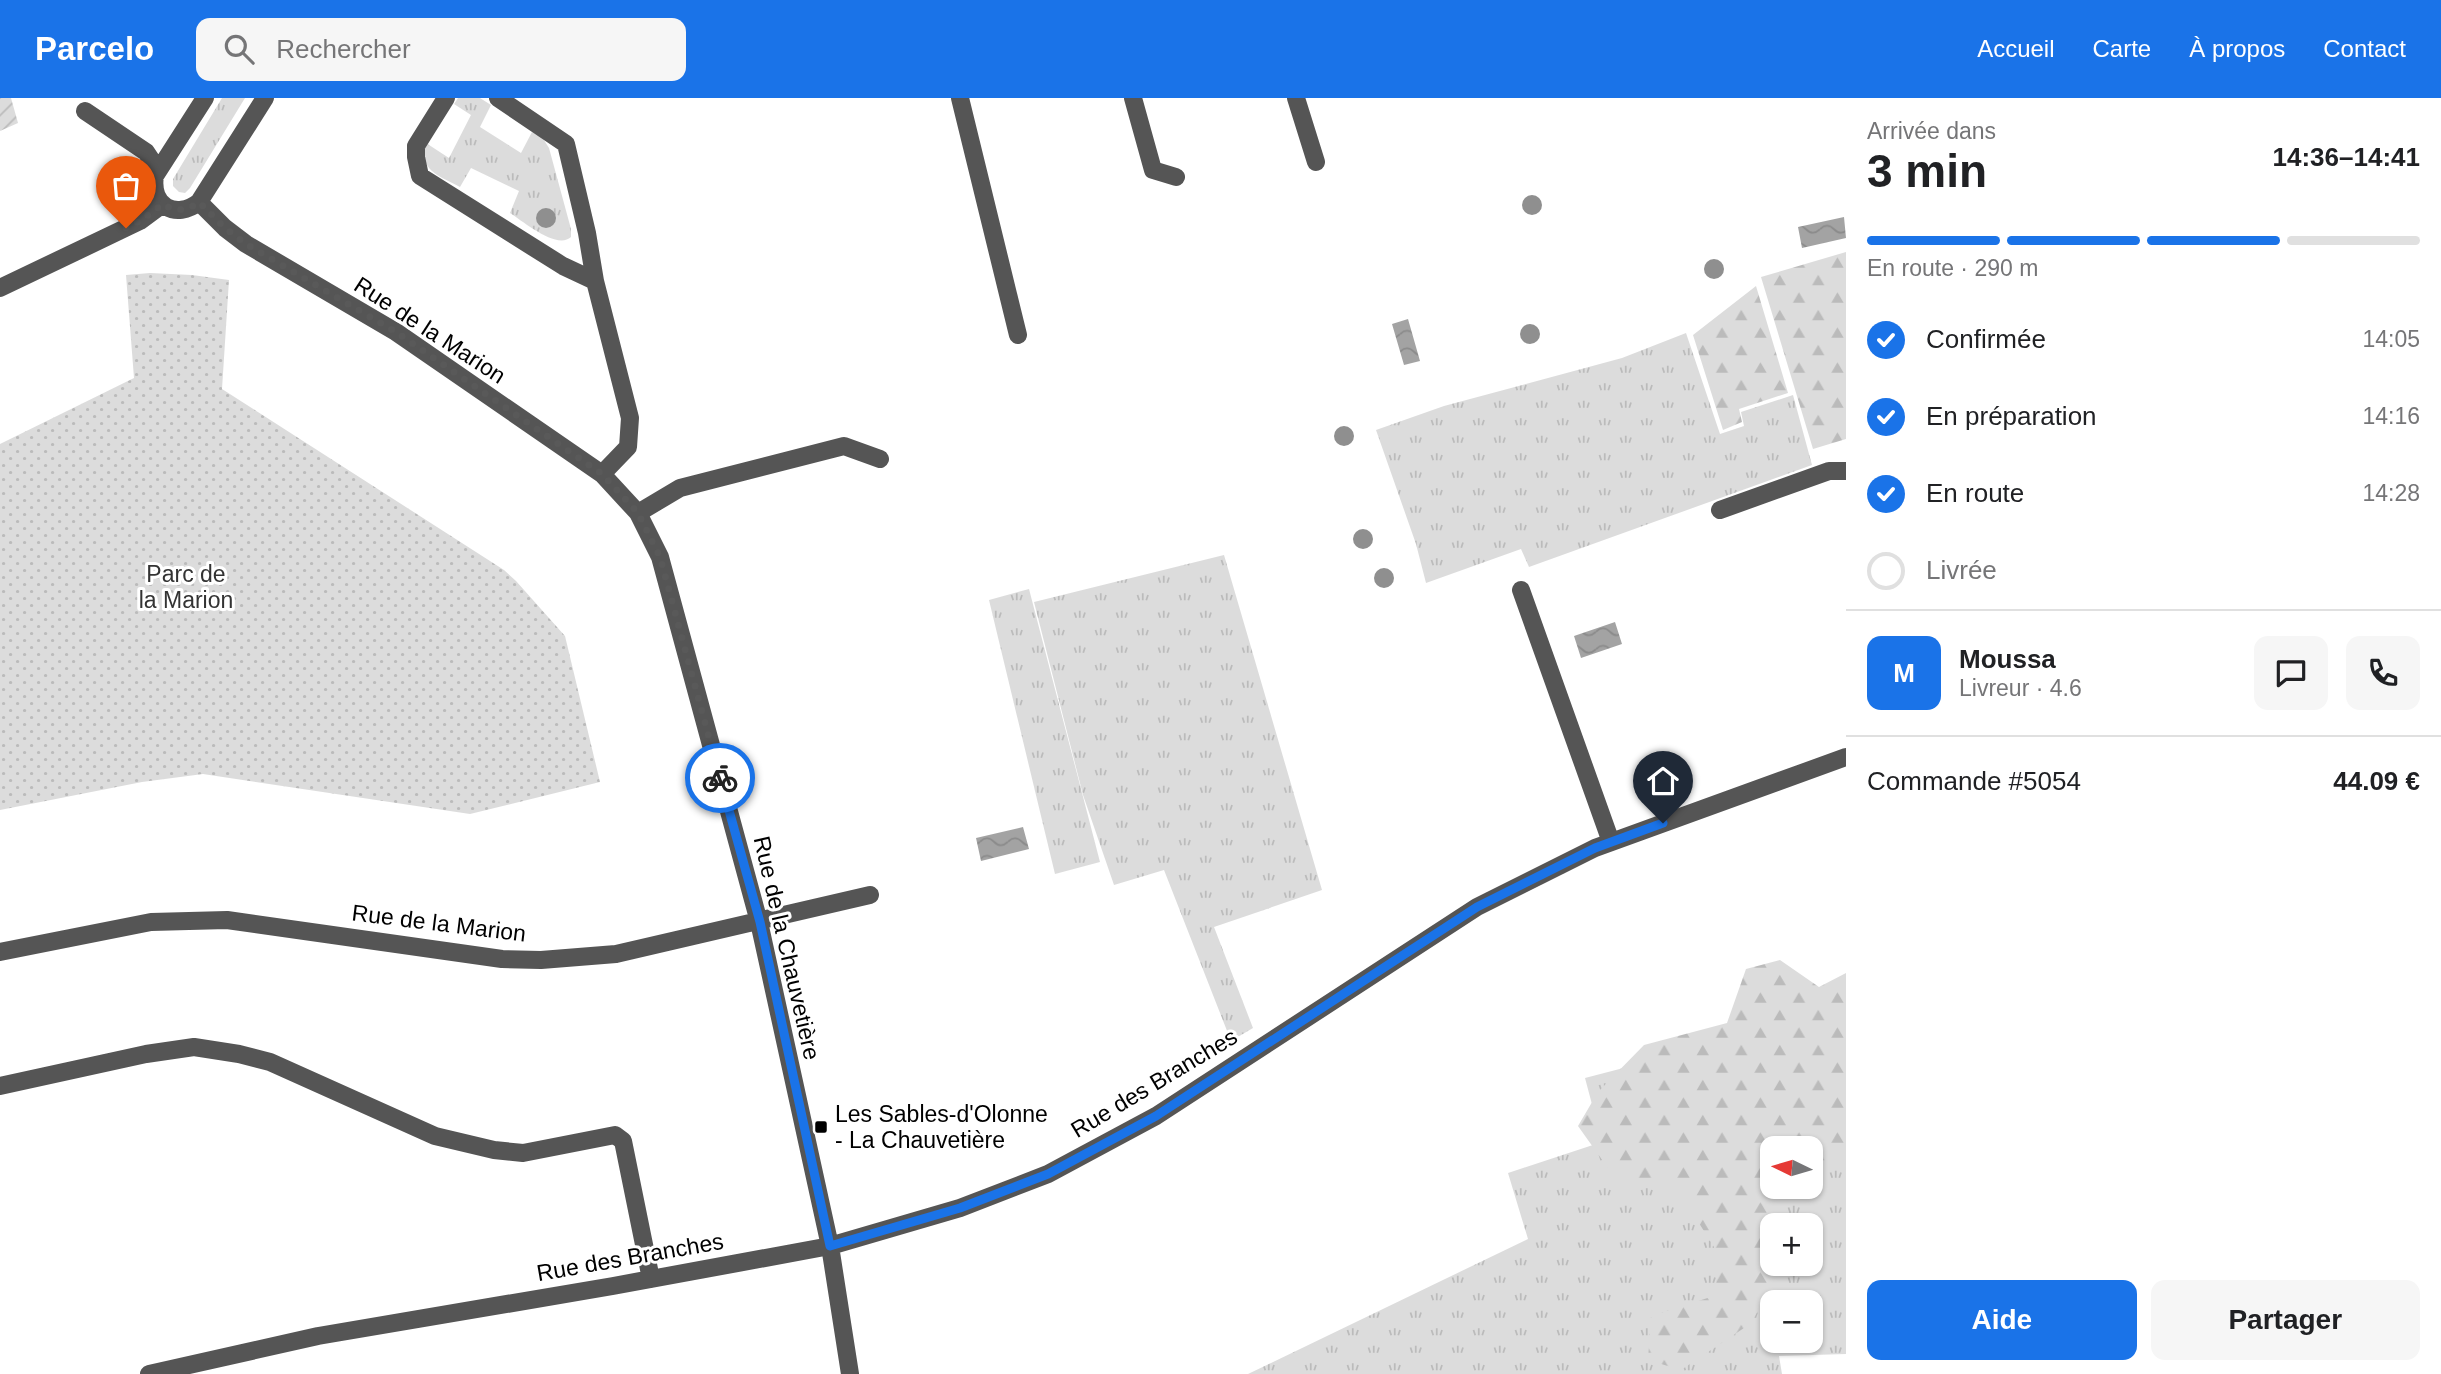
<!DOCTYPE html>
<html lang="fr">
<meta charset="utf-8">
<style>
body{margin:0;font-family:Arial,sans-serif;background:#f6f6f6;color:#202124;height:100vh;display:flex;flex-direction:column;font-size:26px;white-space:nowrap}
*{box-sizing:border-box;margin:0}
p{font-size:23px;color:#757577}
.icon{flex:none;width:38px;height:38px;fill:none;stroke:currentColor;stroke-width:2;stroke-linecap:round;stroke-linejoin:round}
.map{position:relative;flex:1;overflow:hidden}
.side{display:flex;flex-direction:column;background:#fff;width:595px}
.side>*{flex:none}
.needle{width:46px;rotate:275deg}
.tools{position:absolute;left:1760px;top:1038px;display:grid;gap:14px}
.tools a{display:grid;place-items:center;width:63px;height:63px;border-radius:14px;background:#fff;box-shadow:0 2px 5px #0004;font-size:35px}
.pin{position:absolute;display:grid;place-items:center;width:60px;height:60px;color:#fff;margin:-72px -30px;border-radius:50% 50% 50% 0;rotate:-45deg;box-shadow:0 0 7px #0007}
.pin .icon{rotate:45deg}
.courier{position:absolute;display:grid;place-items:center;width:70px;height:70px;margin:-35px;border:5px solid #1a73e8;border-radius:50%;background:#fff;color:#222;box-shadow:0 2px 9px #0007}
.overview em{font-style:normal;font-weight:600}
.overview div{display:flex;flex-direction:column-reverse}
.overview{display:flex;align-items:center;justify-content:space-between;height:119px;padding:0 21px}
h1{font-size:46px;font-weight:600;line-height:52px}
.bar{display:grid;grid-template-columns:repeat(4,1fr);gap:10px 7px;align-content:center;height:84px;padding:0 21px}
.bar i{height:9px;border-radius:5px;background:#e0e0e0}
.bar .selected{background:#1a73e8}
.bar p{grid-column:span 4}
.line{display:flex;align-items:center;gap:18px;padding:0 21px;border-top:2px solid #e0e0e0}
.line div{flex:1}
.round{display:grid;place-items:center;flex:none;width:74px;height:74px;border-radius:14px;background:#f6f6f6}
ol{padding:0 21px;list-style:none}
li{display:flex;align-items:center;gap:21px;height:77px}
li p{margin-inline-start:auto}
li .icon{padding:7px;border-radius:50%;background:#1a73e8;color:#fff;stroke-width:4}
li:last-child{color:#757577}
li i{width:38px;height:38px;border:4px solid #e0e0e0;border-radius:50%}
.button{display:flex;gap:14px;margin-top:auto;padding:14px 21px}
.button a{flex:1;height:80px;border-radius:14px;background:#1a73e8;color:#fff;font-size:28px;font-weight:600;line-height:80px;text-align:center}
.button a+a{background:#f6f6f6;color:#202124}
header{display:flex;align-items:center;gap:42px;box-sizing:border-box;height:98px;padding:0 35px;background:#1a73e8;color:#fff}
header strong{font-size:33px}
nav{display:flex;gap:38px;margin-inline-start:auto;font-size:24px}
.search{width:490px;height:63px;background:#f6f6f6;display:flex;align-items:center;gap:18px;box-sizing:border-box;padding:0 24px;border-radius:14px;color:#757577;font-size:26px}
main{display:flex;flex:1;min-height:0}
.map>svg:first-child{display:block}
.grass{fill:url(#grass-tufts);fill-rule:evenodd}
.forest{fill:url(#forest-firs)}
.park{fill:url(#park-dots)}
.garden{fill:url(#garden-furrows)}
.water{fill:url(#water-waves)}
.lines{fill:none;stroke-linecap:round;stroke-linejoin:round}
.minor{stroke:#555;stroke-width:18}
.tree{fill:#8f8f8f}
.done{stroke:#595959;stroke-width:7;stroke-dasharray:0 12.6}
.route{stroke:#1a73e8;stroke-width:9}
.poi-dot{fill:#000;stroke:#fff;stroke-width:2.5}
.labels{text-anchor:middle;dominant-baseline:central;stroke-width:6;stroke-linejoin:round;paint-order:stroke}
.street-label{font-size:23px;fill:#000;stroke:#fff}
.park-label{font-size:23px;fill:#333;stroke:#fff}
.poi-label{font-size:23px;fill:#000;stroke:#fff;text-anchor:start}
</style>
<header>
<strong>Parcelo</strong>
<div class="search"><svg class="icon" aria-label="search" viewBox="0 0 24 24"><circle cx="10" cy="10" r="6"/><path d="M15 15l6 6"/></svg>Rechercher</div>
<nav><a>Accueil</a><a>Carte</a><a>À propos</a><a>Contact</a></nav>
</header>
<main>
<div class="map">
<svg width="1846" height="1276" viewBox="0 0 1846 1276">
<defs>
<pattern id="grass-tufts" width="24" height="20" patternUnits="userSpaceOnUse" patternTransform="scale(1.75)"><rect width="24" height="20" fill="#dcdcdc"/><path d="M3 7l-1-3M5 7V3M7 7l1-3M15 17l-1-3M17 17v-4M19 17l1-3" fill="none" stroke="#bbb"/></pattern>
<pattern id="forest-firs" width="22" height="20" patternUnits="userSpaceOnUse" patternTransform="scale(1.75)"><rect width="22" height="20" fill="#dcdcdc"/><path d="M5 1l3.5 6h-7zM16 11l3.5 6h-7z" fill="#bbb"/></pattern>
<pattern id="park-dots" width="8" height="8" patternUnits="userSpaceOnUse" patternTransform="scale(1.75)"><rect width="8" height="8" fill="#dcdcdc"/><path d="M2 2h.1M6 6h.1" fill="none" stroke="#bbb" stroke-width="1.8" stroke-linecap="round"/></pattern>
<pattern id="garden-furrows" width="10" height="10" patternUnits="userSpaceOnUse" patternTransform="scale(1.75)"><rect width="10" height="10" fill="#dcdcdc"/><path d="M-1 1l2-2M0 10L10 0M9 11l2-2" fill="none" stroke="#bbb"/></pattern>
<pattern id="water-waves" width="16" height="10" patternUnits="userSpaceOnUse" patternTransform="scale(1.75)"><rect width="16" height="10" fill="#a3a3a3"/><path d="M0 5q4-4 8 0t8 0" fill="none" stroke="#8b8b8b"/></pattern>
</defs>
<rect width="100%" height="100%" fill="#fff"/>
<!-- grass -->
<path class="grass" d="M 222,0 L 245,0 L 190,90 L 185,95 L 179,94 L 173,88 L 173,81 Z
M 458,0 L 480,0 L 491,7 L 480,29 L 521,55 L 532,34 L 542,39 L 549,50 L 571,131 L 571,139 C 557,152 524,124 510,115 L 519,93 L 471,70 L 460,89 C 440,78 422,75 423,48 L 426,45 L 449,60 L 471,17 L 454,6 Z
M 1686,235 L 1720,336 L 1744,328 L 1741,314 L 1793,297 L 1812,367 L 1529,469 L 1521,451 L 1426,485 L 1416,446 L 1376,332 L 1444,308 L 1622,260 Z
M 1224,457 L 1322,792 L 1214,829 L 1253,930 L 1231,943 L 1164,772 L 1114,787 L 1083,697 L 1034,504 Z
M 1029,491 L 1100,764 L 1055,776 L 989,502 Z
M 1846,912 L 1846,1256 L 1779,1258 L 1782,1276 L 1248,1276 L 1528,1141 L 1508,1075 L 1602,1044 L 1585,980 ZM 1773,1050 L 1811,1050 L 1811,1088 L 1773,1088 ZM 1773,1127 L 1811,1127 L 1811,1166 L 1773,1166 ZM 1773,1204 L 1811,1204 L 1811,1242 L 1773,1242 Z"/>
<!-- forest -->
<path class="forest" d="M 1846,154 L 1846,341 L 1813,351 L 1761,179 Z
M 1756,188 L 1788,295 L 1739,311 L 1742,324 L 1723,332 L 1693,237 Z
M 1780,862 L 1819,889 L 1846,875 L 1846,1067 L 1839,1062 L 1811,1071 L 1811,1050 L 1773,1050 L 1773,1088 L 1792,1089 L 1766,1130 L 1769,1186 L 1753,1224 L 1681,1272 L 1648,1262 L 1651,1218 L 1717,1197 L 1714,1149 L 1675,1087 L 1615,1080 L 1578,1028 L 1598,994 L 1644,947 L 1727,925 L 1746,871 Z"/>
<!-- park -->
<path class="park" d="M 150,175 L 192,177 L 229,182 L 222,291 L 504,472 L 516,483 L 565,538 L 600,684 L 470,716 L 203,676 L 142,684 L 0,712 L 0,346 L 134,280 L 126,177 Z"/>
<!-- garden -->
<path class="garden" d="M 0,0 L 11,0 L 18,25 L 0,33 Z"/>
<!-- water -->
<path class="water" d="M 1844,119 L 1846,140 L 1802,150 L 1798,129 Z
M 1408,221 L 1420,263 L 1404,267 L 1392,226 Z
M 1615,524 L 1622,546 L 1581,560 L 1574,538 Z
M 1023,729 L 1029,751 L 981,763 L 976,740 Z"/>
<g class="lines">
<!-- minor -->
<path class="minor" d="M 205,0 L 155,78 C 150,108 176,122 199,104 L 265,0
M 446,0 L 416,48 L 416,59 L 420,78 L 563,168 L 595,183
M 498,0 L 566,46 L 587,135 L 595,183 L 630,320 L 628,349 L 602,376
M 960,0 L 1018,237
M 1133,0 L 1153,72 L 1176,79
M 1296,0 L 1316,64
M 85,13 L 146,54 L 158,72
M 199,104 L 225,130 L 246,146 L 396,234 L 602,376 L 638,415 L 660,459 L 759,824 L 830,1148 L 850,1276
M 0,190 L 140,123 L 163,106
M 1720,412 L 1829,373 L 1846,373
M 638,415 L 680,390 L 844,348 L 880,361
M 1521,492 L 1611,744
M 0,854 L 151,824 L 227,822 L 502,861 L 541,862 L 616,856 L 870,797
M 0,988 L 146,956 L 194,949 L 239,956 L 270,964 L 435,1038 L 494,1052 L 523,1055 L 615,1037 L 623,1043 L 651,1181
M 149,1276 L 318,1238 L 613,1188 L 830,1148 L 960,1110 L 1048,1076 L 1156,1018 L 1477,809 L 1595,750 L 1846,659"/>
</g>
<!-- trees -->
<g class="tree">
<circle cx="1532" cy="107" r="10"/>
<circle cx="546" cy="120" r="10"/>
<circle cx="1714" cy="171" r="10"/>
<circle cx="1530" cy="236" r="10"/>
<circle cx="1344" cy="338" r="10"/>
<circle cx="1363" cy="441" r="10"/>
<circle cx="1384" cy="480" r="10"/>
</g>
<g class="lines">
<!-- done -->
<path class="done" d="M 126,130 L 140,123 L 163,106 C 176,114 187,113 199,104 L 225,130 L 246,146 L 396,234 L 602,376 L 638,415 L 660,459 L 720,680"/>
<!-- route -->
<path class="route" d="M 720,680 L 760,824 L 830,1148 L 960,1110 L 1048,1076 L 1156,1018 L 1477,809 L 1595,750 L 1663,725"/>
</g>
<!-- markers -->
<rect class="poi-dot" x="814" y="1022" width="14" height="14" rx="3.5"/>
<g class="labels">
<!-- street labels -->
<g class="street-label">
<text transform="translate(430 232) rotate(33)">Rue de la Marion</text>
<text transform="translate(439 825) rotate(7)">Rue de la Marion</text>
<text transform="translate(787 850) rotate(77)">Rue de la Chauvetière</text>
<text transform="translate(1154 985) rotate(-31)">Rue des Branches</text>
<text transform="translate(630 1159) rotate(-10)">Rue des Branches</text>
</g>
<!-- park labels -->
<g class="park-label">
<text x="186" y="476">Parc de<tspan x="186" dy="26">la Marion</tspan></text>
</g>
<!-- poi labels -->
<g class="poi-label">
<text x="835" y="1016">Les Sables-d'Olonne<tspan x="835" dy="26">- La Chauvetière</tspan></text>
</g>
</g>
</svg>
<div class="tools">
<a><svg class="needle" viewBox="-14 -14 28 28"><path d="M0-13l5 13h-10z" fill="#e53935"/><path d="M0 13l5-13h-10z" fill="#757577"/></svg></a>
<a>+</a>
<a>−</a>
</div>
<div class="pin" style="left:126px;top:130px;background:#ea580c"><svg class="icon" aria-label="bag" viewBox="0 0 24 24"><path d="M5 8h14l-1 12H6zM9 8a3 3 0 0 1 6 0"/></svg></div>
<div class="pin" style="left:1663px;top:725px;background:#1f2937"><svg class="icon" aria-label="home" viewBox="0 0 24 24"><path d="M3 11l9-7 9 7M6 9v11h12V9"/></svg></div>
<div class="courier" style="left:720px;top:680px"><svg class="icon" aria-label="bike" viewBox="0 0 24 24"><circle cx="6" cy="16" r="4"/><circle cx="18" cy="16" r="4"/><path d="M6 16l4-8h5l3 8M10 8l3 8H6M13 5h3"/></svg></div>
</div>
<section class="side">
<div class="overview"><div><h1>3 min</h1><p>Arrivée dans</p></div><em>14:36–14:41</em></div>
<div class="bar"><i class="selected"></i><i class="selected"></i><i class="selected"></i><i></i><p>En route · 290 m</p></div>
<ol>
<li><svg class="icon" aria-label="check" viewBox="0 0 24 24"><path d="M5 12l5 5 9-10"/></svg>Confirmée<p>14:05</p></li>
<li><svg class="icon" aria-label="check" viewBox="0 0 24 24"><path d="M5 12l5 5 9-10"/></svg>En préparation<p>14:16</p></li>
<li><svg class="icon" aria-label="check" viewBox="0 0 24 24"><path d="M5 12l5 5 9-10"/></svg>En route<p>14:28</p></li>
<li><i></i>Livrée</li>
</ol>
<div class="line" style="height:126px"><b class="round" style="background:#1a73e8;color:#fff">M</b><div><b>Moussa</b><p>Livreur · 4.6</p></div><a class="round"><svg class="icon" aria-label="chat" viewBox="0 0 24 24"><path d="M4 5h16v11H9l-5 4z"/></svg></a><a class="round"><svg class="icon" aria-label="phone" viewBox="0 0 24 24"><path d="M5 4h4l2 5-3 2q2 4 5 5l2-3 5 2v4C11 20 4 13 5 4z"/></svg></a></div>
<div class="line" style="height:91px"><div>Commande #5054</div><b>44.09 €</b></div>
<div class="button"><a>Aide</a><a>Partager</a></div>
</section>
</main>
